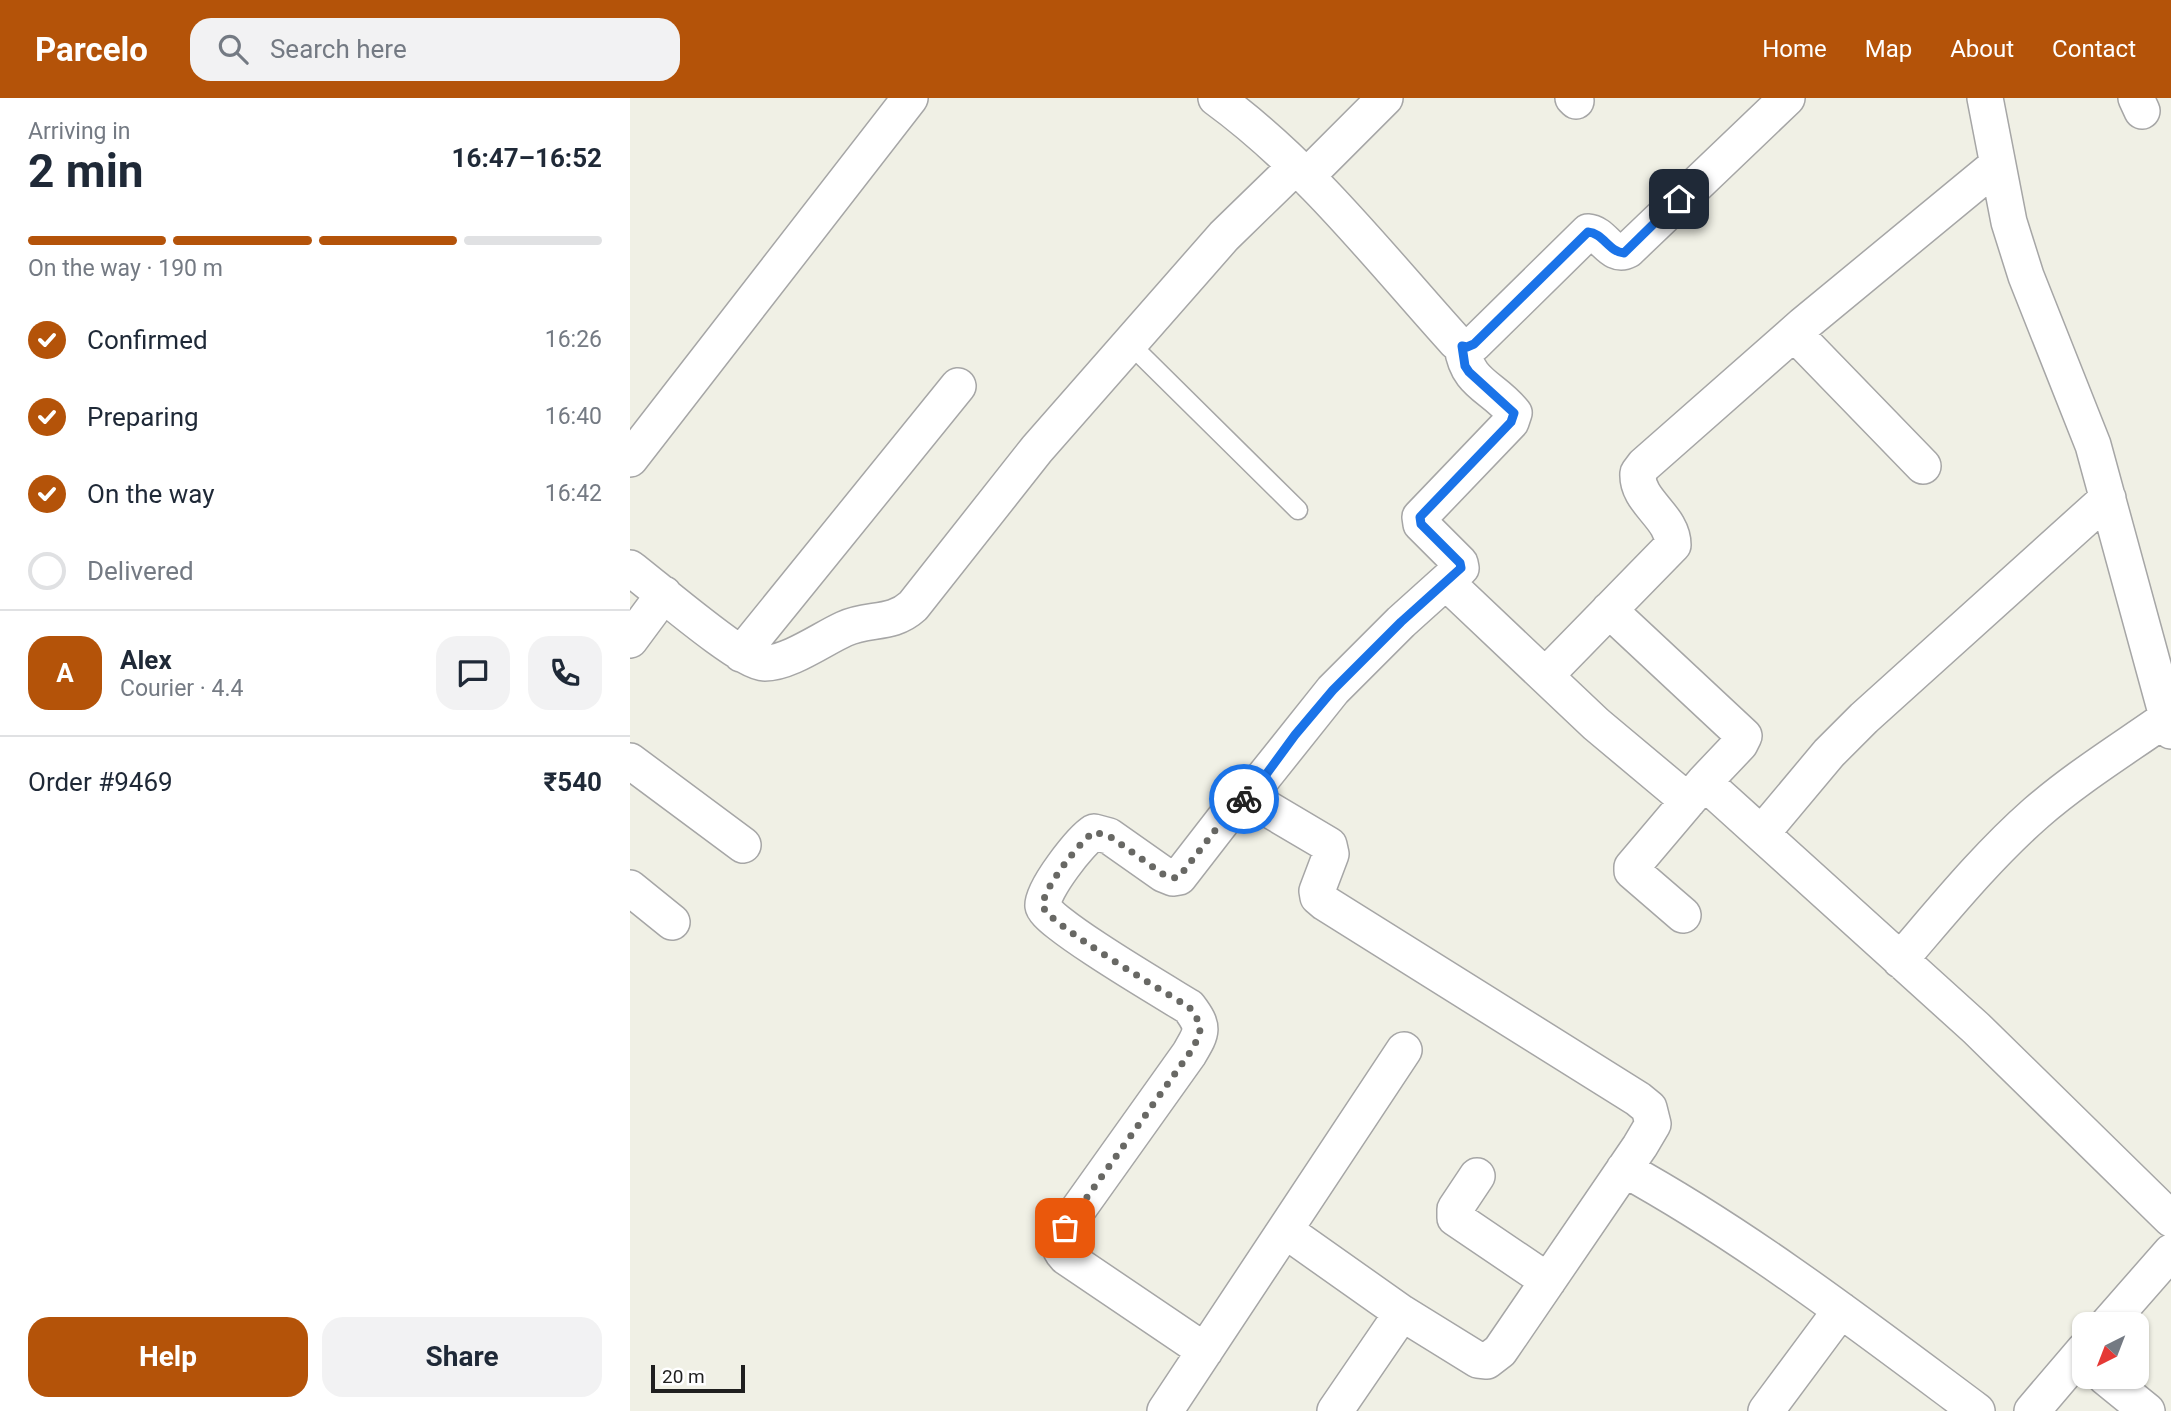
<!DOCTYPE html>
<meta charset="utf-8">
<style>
body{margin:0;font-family:Roboto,sans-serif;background:#f2f2f3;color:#1f2937;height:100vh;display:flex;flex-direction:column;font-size:26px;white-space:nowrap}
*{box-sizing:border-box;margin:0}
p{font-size:23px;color:#747a83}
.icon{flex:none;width:38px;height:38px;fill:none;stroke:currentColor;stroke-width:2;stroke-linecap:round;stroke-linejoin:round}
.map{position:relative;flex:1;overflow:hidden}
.side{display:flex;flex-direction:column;background:#fff;width:630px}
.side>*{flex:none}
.needle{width:46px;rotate:222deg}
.buttons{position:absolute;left:1442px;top:1214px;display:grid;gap:14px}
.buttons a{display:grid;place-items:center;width:77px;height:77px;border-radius:14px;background:#fff;box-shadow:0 2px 5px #0004;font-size:35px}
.scale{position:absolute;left:21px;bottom:18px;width:94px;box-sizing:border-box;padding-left:7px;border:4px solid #1f1f1f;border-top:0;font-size:19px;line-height:24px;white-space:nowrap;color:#1f1f1f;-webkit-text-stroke:5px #fff;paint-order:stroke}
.pin{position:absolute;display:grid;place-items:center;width:60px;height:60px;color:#fff;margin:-30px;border-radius:14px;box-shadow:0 4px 10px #0006}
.courier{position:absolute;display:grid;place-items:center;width:70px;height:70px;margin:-35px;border:5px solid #1a73e8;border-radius:50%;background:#fff;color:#222;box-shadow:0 2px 9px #0007}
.overview em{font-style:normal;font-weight:700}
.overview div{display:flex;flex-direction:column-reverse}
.overview{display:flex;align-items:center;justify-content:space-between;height:119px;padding:0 28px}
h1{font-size:46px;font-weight:700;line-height:52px}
.bar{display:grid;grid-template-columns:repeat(4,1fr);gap:10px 7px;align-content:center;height:84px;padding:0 28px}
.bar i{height:9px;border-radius:5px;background:#e0e1e3}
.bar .active{background:#b45309}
.bar p{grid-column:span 4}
.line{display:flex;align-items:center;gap:18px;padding:0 28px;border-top:2px solid #e0e1e3}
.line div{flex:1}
.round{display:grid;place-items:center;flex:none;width:74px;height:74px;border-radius:21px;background:#f2f2f3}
ol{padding:0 28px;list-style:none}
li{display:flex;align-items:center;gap:21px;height:77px}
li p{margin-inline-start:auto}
li .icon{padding:7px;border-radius:50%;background:#b45309;color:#fff;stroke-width:4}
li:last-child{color:#747a83}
li i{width:38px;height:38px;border:4px solid #e0e1e3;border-radius:50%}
.primary-button{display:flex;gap:14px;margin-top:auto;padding:14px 28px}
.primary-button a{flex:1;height:80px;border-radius:21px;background:#b45309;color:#fff;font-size:28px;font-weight:700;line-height:80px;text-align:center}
.primary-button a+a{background:#f2f2f3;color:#1f2937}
header{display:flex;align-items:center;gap:42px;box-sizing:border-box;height:98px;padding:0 35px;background:#b45309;color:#fff}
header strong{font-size:33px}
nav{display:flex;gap:38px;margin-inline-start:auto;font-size:24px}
.search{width:490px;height:63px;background:#f2f2f3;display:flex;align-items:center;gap:18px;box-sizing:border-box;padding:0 24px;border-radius:21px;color:#747a83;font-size:26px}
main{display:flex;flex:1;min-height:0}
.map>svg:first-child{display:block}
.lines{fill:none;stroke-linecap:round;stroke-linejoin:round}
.service-casing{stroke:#a6a6a6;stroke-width:21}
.minor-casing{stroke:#a6a6a6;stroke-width:38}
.service{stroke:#fff;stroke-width:18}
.minor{stroke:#fff;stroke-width:35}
.done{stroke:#686864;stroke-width:7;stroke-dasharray:0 12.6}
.route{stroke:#1a73e8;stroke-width:9}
</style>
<header>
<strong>Parcelo</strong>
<div class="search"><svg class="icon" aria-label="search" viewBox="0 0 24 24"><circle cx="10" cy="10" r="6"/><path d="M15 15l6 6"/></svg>Search here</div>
<nav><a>Home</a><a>Map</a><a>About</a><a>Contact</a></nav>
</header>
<main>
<section class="side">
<div class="overview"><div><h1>2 min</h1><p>Arriving in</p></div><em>16:47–16:52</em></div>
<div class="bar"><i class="active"></i><i class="active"></i><i class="active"></i><i></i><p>On the way · 190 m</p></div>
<ol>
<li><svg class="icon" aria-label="check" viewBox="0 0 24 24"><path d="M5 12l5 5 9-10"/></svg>Confirmed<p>16:26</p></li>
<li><svg class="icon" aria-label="check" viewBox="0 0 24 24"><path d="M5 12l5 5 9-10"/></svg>Preparing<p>16:40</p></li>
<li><svg class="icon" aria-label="check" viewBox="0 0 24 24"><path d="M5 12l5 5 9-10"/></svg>On the way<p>16:42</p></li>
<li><i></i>Delivered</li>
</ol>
<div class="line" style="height:126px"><b class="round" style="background:#b45309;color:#fff">A</b><div><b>Alex</b><p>Courier · 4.4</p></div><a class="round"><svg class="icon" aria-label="chat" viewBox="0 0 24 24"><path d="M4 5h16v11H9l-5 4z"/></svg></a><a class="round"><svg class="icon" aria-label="phone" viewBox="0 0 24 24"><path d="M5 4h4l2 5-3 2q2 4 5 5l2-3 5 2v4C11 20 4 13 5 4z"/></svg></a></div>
<div class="line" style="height:91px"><div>Order #9469</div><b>₹540</b></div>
<div class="primary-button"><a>Help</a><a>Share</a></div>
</section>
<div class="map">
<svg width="1541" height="1313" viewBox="0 0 1541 1313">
<rect width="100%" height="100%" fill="#f0f0e5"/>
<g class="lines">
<!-- service casing -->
<g class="service-casing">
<path id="service" d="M 500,246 L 668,412"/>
</g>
<!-- minor casing -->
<g class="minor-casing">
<path id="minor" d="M 586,0 C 678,67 750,160 826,244 L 837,249 L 844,246 L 958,134 C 974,135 981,161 998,152 L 1157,0
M 943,0 L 946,3
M 1355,0 L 1379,124 L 1396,178 L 1463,347 L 1541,633
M 1506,0 L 1512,13
M 676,79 L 755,0
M 1164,235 L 1293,368
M 0,361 L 280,0
M 0,470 C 23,487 113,566 135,565 C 159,565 192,541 214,531 C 239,519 261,528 283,508 L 407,351 L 594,138 L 665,69
M 816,484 L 966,626 L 1058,703
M 979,512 L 1114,638 L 1110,646 L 1074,684 L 1002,769 L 1002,773 L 1053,817
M 0,542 L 34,496
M 111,556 L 328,288
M 916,577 L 1043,447 C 1043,418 1006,404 1008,375 L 1014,367 L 1173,227 L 1367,67
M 0,663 L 113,747
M 1074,684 L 1346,930 L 1541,1121
M 1132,735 L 1199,655 L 1234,620 L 1478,400
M 0,790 L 42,824
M 1270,862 C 1314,811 1356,759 1406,715 C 1446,680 1493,651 1537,620
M 994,1071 C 1119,1140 1233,1228 1347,1313
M 847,1078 L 825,1111 L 825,1120 L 918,1183
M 656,1133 L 772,1215 L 848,1262 L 857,1263 L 870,1253 L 1010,1048 L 1023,1026 L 1019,1010 L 1008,1001 L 695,805 L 688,799 L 687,793 L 701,756 L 699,747 L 628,705 C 623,697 623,693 628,686 L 703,592 L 771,524 L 831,470 L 830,465 L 791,426 L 790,419 L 881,324 L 884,315 C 863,288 837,287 832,248
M 1477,1227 L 1541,1154
M 575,1253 L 436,1159 C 426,1149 429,1141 435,1130 L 559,956 C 572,934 575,930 559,909 C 538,896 415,824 413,808 C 411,793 451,742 464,734 L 479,738 L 533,776 L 543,780 L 549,779 L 604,708 L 624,693
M 1475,1279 L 1517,1313
M 535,1313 L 774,952
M 705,1313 L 772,1215
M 1136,1313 L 1211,1212
M 1402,1313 L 1454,1252"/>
</g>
<!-- service -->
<use href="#service" class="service"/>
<!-- minor -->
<use href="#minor" class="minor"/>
</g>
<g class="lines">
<!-- done -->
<path class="done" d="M 435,1130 L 559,956 C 572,934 575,930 559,909 C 538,896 415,824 413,808 C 411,793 451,742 464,734 L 479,738 L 533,776 L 543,780 L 549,779 L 604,708 L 614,701"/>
<!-- route -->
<path class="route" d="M 614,701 L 624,693 L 665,637 L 703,592 L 771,524 L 831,470 L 830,465 L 791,426 L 790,419 L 881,324 L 884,315 L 839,274 L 835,268 L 832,248 L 837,249 L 844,246 L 958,134 C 973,135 979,154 994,155 L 1049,101"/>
</g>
</svg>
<div class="buttons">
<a><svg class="needle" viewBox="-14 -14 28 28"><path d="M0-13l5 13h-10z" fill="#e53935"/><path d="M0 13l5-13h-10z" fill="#747a83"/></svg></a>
</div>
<div class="scale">20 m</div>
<div class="pin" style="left:435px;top:1130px;background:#ea580c"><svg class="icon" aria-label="bag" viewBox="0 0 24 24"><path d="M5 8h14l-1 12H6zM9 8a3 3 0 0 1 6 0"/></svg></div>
<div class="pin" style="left:1049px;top:101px;background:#1f2937"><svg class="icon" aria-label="home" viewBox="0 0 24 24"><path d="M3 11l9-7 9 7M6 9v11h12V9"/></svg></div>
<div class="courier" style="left:614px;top:701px"><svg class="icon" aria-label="bike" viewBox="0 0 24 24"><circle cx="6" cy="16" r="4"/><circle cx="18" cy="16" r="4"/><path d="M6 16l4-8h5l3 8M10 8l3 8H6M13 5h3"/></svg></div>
</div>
</main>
